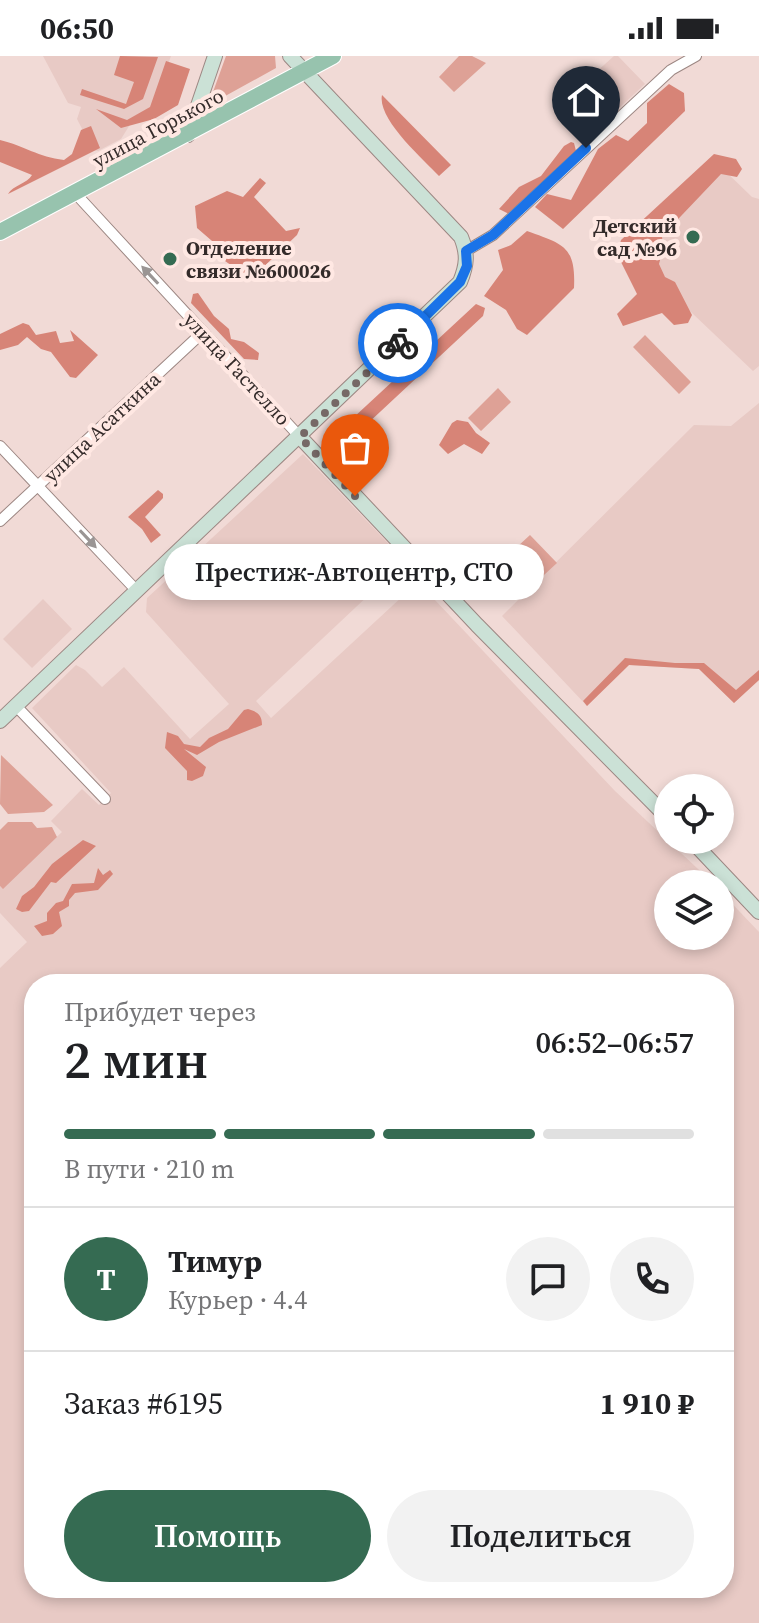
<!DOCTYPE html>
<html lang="ru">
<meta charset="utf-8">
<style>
body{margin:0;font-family:"Source Serif 4",serif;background:#f2f2f2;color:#202124;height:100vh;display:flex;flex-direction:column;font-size:30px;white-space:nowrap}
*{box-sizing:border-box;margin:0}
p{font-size:26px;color:#757577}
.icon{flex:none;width:44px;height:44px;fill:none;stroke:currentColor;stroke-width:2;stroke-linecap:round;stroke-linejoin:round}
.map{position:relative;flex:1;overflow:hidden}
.side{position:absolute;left:24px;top:918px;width:710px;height:624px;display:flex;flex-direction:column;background:#fff;border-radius:32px;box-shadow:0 4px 12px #0003}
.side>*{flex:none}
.fabs{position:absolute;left:654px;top:718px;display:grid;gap:16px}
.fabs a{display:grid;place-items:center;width:80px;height:80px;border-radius:50%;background:#fff;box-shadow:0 4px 12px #0003;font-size:40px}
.pin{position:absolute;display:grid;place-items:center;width:68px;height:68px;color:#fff;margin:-82px -34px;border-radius:50% 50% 50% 0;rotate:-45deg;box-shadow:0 0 8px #0007}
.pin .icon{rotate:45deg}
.courier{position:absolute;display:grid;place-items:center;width:80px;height:80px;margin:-40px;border:6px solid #1a73e8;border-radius:50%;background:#fff;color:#222;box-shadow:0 2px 10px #0007}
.bubble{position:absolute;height:56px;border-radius:28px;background:#fff;box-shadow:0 4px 12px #0003;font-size:26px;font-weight:600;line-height:56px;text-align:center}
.summary em{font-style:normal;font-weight:600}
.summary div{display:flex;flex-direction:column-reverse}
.summary{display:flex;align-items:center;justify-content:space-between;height:136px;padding:0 40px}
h1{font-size:52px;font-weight:600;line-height:60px}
.bar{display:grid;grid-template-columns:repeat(4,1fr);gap:12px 8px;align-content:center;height:96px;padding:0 40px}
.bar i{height:10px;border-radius:6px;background:#e0e0e0}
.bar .current{background:#356b52}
.bar p{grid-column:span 4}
.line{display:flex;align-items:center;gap:20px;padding:0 40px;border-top:2px solid #e0e0e0}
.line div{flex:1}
.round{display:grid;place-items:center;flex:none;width:84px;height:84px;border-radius:42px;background:#f2f2f2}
.action{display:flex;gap:16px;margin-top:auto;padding:16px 40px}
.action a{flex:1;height:92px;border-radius:48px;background:#356b52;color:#fff;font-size:32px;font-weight:600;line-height:92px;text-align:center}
.action a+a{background:#f2f2f2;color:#202124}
.status{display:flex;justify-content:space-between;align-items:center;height:56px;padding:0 40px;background:#fff;direction:ltr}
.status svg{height:22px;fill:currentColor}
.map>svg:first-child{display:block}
.built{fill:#e8cac5;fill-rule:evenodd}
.green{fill:#dea196}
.forest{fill:#d78477}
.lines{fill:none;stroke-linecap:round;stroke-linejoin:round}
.minor-casing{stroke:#9c8783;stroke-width:12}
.secondary-casing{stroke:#9c8783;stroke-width:16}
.primary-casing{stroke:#fff;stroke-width:18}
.minor{stroke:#fff;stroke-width:10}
.secondary{stroke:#cbe1d6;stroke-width:14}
.primary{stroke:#97c3ae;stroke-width:16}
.oneway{fill:#9a9594}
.done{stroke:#766866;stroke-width:8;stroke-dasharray:0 14.4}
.route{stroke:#1a73e8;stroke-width:10}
.poi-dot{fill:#356b52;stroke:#ffe8e3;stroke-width:3}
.labels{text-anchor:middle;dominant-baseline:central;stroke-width:8;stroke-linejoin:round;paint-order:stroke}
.street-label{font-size:20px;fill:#342b2a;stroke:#ffe8e3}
.poi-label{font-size:20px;font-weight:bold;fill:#342b2a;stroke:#ffe8e3;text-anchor:end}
</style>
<div class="status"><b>06:50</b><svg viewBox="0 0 49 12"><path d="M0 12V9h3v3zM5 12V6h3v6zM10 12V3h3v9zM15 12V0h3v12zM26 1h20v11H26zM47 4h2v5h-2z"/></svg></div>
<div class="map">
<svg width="759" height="1567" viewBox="0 0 759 1567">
<rect width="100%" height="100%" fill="#f1dad6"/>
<!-- built -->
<path class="built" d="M 43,0 L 171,0 L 152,54 L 131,67 L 121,83 L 98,95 L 93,94 L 77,63 L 81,51 L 68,47 Z
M 614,0 L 618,0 L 645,28 L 588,81 L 559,48 L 578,30 L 588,33 L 595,17 Z
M 719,109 L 752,141 L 759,143 L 759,310 L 753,315 L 630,198 Z
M 759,347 L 759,624 L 734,647 L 699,613 L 629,609 L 587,650 L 502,560 L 694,369 L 731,370 Z
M 303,398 L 405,505 L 256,645 L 271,662 L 418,526 L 615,735 L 714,828 L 668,828 L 668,880 L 720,880 L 720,835 L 759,876 L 759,1567 L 0,1567 L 0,912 L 27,886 L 0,857 L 0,830 L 2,832 L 62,776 L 51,765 L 82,733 L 99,749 L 111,737 L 32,652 L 76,609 L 85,614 L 102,631 L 124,611 L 190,683 L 229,648 L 146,556 L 147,542 ZM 34,928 L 724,928 L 724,1532 L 34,1532 Z
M 43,543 L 72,573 L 32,612 L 3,583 Z"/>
<!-- green -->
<path class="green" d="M 226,0 L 275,0 L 276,12 L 218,44 L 213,36 Z
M 459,0 L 472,0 L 486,7 L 454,36 L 439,21 Z
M 645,279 L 691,326 L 679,338 L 633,291 Z
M 498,332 L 511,346 L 481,375 L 468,362 Z
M 530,479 L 557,507 L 532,530 L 505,502 Z
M 1,699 L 53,749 L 44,756 L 8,758 L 0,748 Z
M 8,766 L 32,766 L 37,772 L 52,771 L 57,781 L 3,833 L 0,830 L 0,774 Z"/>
<!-- forest -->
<path class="forest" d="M 120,0 L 158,1 L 143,43 L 124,53 L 80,39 L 82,33 L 126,48 L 134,26 L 114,19 Z
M 166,5 L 190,13 L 178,49 L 154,63 L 121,72 L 96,53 L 127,64 L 150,51 Z
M 669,28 L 684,37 L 685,55 L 563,173 L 535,151 L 547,138 L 571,144 L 598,93 L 616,79 L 628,85 L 647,67 L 647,47 Z
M 382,39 L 451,109 L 439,120 C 423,103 377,63 382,39 Z
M 91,70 L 100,92 L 8,138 C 13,129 27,128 32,119 L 0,106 L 0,84 C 25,90 38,101 64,104 L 72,98 L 81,74 Z
M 571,86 L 574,87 L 576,95 L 509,158 L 499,153 L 519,131 L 541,120 L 564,90 Z
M 714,98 L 736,103 L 742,113 L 737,121 L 721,118 L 662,180 L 663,193 L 659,208 L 665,221 L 675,226 L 692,259 L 688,267 L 674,269 L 662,257 L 623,270 L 617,258 L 637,238 L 617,198 L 621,184 Z
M 260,122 L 266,127 L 254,141 L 286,175 L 300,172 L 297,179 L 254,220 C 236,217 232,207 216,200 L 219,191 L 197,172 L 195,150 L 227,135 L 243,141 Z
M 527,175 C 563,188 576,190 574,232 L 527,279 L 517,273 L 506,254 L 484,240 L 503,214 L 498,194 L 511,189 Z
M 198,237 L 214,260 L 229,273 L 231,283 L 244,286 L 259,297 L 258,304 L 244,303 L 191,247 L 193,238 Z
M 476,248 L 485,252 L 483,260 L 366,369 L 354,370 L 353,362 Z
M 23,267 L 29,269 L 36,279 L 56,275 L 60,287 L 74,285 L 70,274 L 98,299 L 76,322 L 70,321 L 51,296 L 41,293 L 27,281 L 18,289 L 0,294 L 0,278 Z
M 457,364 L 468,366 L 476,377 L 490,387 L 482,398 L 464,388 L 448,398 L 439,389 L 452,367 Z
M 158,434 L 163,438 L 163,442 L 145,461 L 161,479 L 151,487 L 142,473 L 128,461 Z
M 625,602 L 675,607 L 704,607 L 736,634 L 759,614 L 759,624 L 734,647 L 699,613 L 629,609 L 587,650 L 583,645 Z
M 248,653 C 257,656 262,658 262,669 L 219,686 L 197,699 L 184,693 L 206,711 L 203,720 L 192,725 L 187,724 L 187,715 L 165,692 L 167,676 L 178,680 L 184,688 L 200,691 L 209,682 L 228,673 L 244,654 Z
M 83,784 L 96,790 L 56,827 L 51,826 L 29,855 L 22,856 L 16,853 L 22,840 L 34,831 L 52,808 Z
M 98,812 L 103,819 L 110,814 L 113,818 L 98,834 L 75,837 L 69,844 L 69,850 L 59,856 L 62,870 L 53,878 L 42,880 L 34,870 L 47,865 L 47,857 L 56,847 L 63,845 L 72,828 L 94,827 Z"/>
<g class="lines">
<!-- minor casing -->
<g class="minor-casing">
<path id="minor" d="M 76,138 L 300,381
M 466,195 L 493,179 L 671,14 L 696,0
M 0,390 L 137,535
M 0,465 L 203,276
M 16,650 L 105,743"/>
</g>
<!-- secondary casing -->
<g class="secondary-casing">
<path id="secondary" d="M 188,79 L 215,0
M 300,381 L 477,569 L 668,762
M 0,665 L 460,226 C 467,209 468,198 461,181 L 290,0
M 691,784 L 759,856"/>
</g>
<!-- primary casing -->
<g class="primary-casing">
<path id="primary" d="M 0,176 L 333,0"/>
</g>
<!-- minor -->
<use href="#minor" class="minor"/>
<!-- secondary -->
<use href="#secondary" class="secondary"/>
<!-- primary -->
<use href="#primary" class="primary"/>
</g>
<!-- one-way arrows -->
<defs><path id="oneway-solid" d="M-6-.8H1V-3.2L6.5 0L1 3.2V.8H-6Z" transform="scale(2)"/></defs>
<g class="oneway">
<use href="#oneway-solid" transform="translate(150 219) rotate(-133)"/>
<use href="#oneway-solid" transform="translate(88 483) rotate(47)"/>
</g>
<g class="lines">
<!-- done -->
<path class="done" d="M 355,440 L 300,381 L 398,287"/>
<!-- route -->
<path class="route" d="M 398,287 L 460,226 L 467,210 L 466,195 L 493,179 L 586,92"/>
</g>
<!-- markers -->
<g class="poi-dot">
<circle cx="693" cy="181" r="8"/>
<circle cx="170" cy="203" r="8"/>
</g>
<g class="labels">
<!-- street labels -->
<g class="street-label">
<text transform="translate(158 72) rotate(-28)">улица Горького</text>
<text transform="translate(237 313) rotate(47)">улица Гастелло</text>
<text transform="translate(102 371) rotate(-43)">улица Асаткина</text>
</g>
<!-- poi labels -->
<g class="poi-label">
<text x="677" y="170">Детский<tspan x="677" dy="23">сад №96</tspan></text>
<text x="186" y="192" text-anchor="start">Отделение<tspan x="186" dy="23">связи №600026</tspan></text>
</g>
</g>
</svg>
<div class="fabs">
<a><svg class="icon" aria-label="locate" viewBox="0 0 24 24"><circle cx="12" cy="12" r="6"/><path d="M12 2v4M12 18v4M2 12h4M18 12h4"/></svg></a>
<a><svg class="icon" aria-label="layers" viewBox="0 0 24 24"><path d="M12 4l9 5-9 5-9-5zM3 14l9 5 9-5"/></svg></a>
</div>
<div class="pin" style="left:355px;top:440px;background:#ea580c"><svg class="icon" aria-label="bag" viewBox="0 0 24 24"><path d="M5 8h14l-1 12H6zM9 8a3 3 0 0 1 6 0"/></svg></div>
<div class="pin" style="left:586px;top:92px;background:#1f2937"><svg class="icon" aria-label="home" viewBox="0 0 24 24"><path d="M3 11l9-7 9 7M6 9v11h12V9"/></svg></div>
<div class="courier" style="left:398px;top:287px"><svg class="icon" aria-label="bike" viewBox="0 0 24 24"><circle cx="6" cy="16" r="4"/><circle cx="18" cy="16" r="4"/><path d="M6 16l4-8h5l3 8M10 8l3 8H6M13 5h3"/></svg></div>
<div class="bubble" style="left:164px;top:488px;width:380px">Престиж-Автоцентр, СТО</div>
<section class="side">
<div class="summary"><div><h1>2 мин</h1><p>Прибудет через</p></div><em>06:52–06:57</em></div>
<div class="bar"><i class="current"></i><i class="current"></i><i class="current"></i><i></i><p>В пути · 210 m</p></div>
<div class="line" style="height:144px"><b class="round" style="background:#356b52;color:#fff">Т</b><div><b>Тимур</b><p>Курьер · 4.4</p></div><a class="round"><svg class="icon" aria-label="chat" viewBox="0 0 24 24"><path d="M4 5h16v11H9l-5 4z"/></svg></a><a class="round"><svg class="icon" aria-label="phone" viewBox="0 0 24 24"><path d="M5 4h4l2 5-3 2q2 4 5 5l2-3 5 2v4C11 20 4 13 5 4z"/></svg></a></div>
<div class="line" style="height:104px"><div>Заказ #6195</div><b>1 910 ₽</b></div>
<div class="action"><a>Помощь</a><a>Поделиться</a></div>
</section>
</div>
